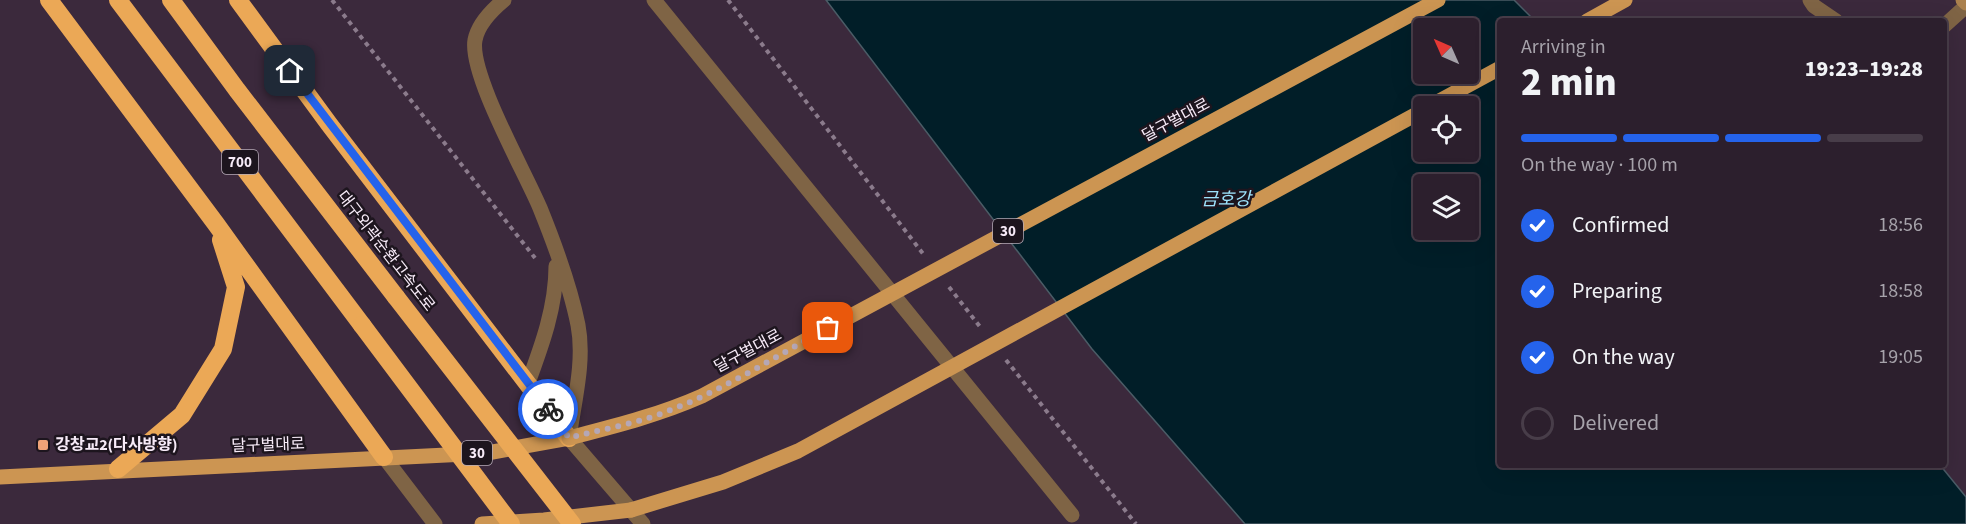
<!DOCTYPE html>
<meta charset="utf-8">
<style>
body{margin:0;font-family:"Source Sans 3","Noto Sans KR",sans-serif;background:#382c39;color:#f1f3f6;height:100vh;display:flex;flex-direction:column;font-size:22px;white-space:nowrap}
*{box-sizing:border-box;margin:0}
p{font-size:20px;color:#a6a2aa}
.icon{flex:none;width:33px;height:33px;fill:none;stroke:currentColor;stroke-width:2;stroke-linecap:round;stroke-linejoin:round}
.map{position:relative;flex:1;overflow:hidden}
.panel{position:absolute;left:1497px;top:18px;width:450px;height:450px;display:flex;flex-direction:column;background:#2c1f2d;border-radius:6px;box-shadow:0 6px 24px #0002,0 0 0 2px #483d49}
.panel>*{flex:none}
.needle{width:39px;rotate:315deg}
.tools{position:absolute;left:1413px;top:18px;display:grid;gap:12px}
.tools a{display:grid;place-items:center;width:66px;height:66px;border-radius:6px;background:#2c1f2d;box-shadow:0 6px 24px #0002,0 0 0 2px #483d49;font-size:30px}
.pin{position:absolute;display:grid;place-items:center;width:51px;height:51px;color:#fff;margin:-26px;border-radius:12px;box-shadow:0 3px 9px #0006}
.courier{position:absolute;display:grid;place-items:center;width:60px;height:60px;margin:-30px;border:4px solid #2563eb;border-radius:50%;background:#fff;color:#222;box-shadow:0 2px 8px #0007}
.summary em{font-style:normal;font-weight:800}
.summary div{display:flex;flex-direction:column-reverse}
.summary{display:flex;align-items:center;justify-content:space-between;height:102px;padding:0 24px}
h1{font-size:39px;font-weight:800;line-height:45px}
.bar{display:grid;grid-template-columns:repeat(4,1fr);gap:9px 6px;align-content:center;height:72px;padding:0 24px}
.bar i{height:8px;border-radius:4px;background:#483d49}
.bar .current{background:#2563eb}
.bar p{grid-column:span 4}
ol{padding:0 24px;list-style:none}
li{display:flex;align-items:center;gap:18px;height:66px}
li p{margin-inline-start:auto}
li .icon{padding:6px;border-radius:50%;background:#2563eb;color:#fff;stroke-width:4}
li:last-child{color:#a6a2aa}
li i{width:33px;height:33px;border:3px solid #483d49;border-radius:50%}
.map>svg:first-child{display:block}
.water{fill:#011e28;stroke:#4b5c66;stroke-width:1.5;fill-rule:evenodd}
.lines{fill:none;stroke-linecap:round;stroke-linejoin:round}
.path{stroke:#8b7b8c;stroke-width:4;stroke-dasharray:4.5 4.5;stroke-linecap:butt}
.service{stroke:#7f6445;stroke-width:15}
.minor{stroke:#7f6445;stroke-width:15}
.tertiary{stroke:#7f6445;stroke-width:15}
.secondary{stroke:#aa804d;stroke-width:15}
.primary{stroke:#cc9552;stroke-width:15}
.motorway{stroke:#eba856;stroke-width:18}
.primary-bridge{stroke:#cc9552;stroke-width:15}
.motorway-bridge{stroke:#eba856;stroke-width:18}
.done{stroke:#b5a7b6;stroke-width:6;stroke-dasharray:0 10.8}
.route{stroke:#2563eb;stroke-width:8}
.poi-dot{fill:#f0a378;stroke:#1d151e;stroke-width:2}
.labels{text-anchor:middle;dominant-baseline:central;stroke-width:5;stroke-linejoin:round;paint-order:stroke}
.shield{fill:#1d151e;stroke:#b6abb7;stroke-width:1.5}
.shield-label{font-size:15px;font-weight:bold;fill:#f7ebf8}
.street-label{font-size:16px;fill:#f7ebf8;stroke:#1d151e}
.poi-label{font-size:16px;font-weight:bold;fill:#f7ebf8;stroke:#1d151e;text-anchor:start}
.water-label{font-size:18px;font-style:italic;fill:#9de2fb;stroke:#1d151e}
</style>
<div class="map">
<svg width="1966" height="524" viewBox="0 0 1966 524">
<rect width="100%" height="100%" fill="#3b293c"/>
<!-- water -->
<path class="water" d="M 826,0 L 1514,0 L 1535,21 L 1500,21 L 1500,465 L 1940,465 L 1966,497 L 1966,524 L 1245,524 L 1092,349 ZM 1424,28 L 1468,28 L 1468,74 L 1424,74 ZM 1424,106 L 1468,106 L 1468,152 L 1424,152 ZM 1424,184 L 1468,184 L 1468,230 L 1424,230 Z"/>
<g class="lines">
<!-- path -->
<path class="path" d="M 332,0 L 535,258
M 728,0 L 924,255
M 949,287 L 981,328
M 1006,360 L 1136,524"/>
<!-- service -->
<path class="service" d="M 504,0 C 492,10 478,24 475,40 C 469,74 525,172 540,208 C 555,245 570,285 578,325 C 585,361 574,402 569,438
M 654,0 L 1072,515
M 528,383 C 542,345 556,307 556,266"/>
<!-- minor -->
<path class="minor" d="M 1810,0 L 1814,6 L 1836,21
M 1944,26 L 1966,6"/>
<!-- tertiary -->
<path class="tertiary" d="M 569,438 L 643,524
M 384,457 L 435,524"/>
<!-- secondary -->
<path class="secondary" d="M 1963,0 L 1966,3"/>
<!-- primary -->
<path class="primary" d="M 1587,21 L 1625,0
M 1430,106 L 1500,68
M 0,477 L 487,453 L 569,438
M 482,524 L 544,520 L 631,510"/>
<!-- motorway -->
<path class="motorway" d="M 49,0 L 216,224 L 384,457
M 118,0 L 362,325
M 171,0 L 237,90 L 396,297
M 238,0 L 329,124 L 569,438
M 118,469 L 182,415 L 223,349 L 236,287 L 221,240"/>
<!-- primary-bridge -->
<path class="primary-bridge" d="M 569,438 C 615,426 659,415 702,396 L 1438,0
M 631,510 L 723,482 L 798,451 L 1424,110"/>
<!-- motorway-bridge -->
<path class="motorway-bridge" d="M 396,297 L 572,524
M 362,325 L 511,524"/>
</g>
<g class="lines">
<!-- done -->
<path class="done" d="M 548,409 L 569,438 C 602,429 636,424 668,411 C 724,390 776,356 828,328"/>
<!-- route -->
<path class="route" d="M 290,71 L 548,409"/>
</g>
<!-- markers -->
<rect class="poi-dot" x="37" y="439" width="12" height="12" rx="3"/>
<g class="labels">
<!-- shield labels -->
<g class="shield">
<rect x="222" y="150" width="36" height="24" rx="4.5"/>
<rect x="993" y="219" width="30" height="24" rx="4.5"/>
<rect x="462" y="441" width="30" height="24" rx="4.5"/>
</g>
<g class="shield-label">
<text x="240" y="162">700</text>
<text x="1008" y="231">30</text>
<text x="477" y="453">30</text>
</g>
<!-- street labels -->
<g class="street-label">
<text transform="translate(1176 120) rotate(-28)">달구벌대로</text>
<text transform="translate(386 251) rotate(52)">대구외곽순환고속도로</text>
<text transform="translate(748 351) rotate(-28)">달구벌대로</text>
<text transform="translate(268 445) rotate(-2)">달구벌대로</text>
</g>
<!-- poi labels -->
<g class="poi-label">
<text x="55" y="445">강창교2(다사방향)</text>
</g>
<!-- water labels -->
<g class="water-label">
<text x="1226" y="199">금호강</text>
</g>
</g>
</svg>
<div class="tools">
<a><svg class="needle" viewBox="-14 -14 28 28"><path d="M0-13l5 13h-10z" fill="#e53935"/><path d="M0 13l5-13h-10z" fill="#a6a2aa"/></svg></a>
<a><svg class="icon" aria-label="locate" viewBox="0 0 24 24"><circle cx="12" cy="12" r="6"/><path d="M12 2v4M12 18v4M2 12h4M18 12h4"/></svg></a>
<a><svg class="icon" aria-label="layers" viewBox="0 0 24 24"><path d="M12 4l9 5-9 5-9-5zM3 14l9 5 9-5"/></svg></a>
</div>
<div class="pin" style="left:828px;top:328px;background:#ea580c"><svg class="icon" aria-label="bag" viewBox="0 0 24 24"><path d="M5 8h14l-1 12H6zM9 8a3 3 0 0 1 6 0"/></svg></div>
<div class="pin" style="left:290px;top:71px;background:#1f2937"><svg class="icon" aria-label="home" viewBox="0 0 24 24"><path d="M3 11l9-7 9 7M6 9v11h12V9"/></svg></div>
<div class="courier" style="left:548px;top:409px"><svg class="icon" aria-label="bike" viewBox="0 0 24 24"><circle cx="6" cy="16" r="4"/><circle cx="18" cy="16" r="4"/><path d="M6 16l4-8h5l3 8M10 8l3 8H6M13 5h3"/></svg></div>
<section class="panel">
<div class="summary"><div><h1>2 min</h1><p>Arriving in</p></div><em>19:23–19:28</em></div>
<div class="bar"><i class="current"></i><i class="current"></i><i class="current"></i><i></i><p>On the way · 100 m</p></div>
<ol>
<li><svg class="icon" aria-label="check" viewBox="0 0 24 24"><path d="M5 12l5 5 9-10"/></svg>Confirmed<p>18:56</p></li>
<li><svg class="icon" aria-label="check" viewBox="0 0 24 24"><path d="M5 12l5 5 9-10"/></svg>Preparing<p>18:58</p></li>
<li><svg class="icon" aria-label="check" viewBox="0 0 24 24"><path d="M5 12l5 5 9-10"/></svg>On the way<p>19:05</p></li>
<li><i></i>Delivered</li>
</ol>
</section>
</div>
